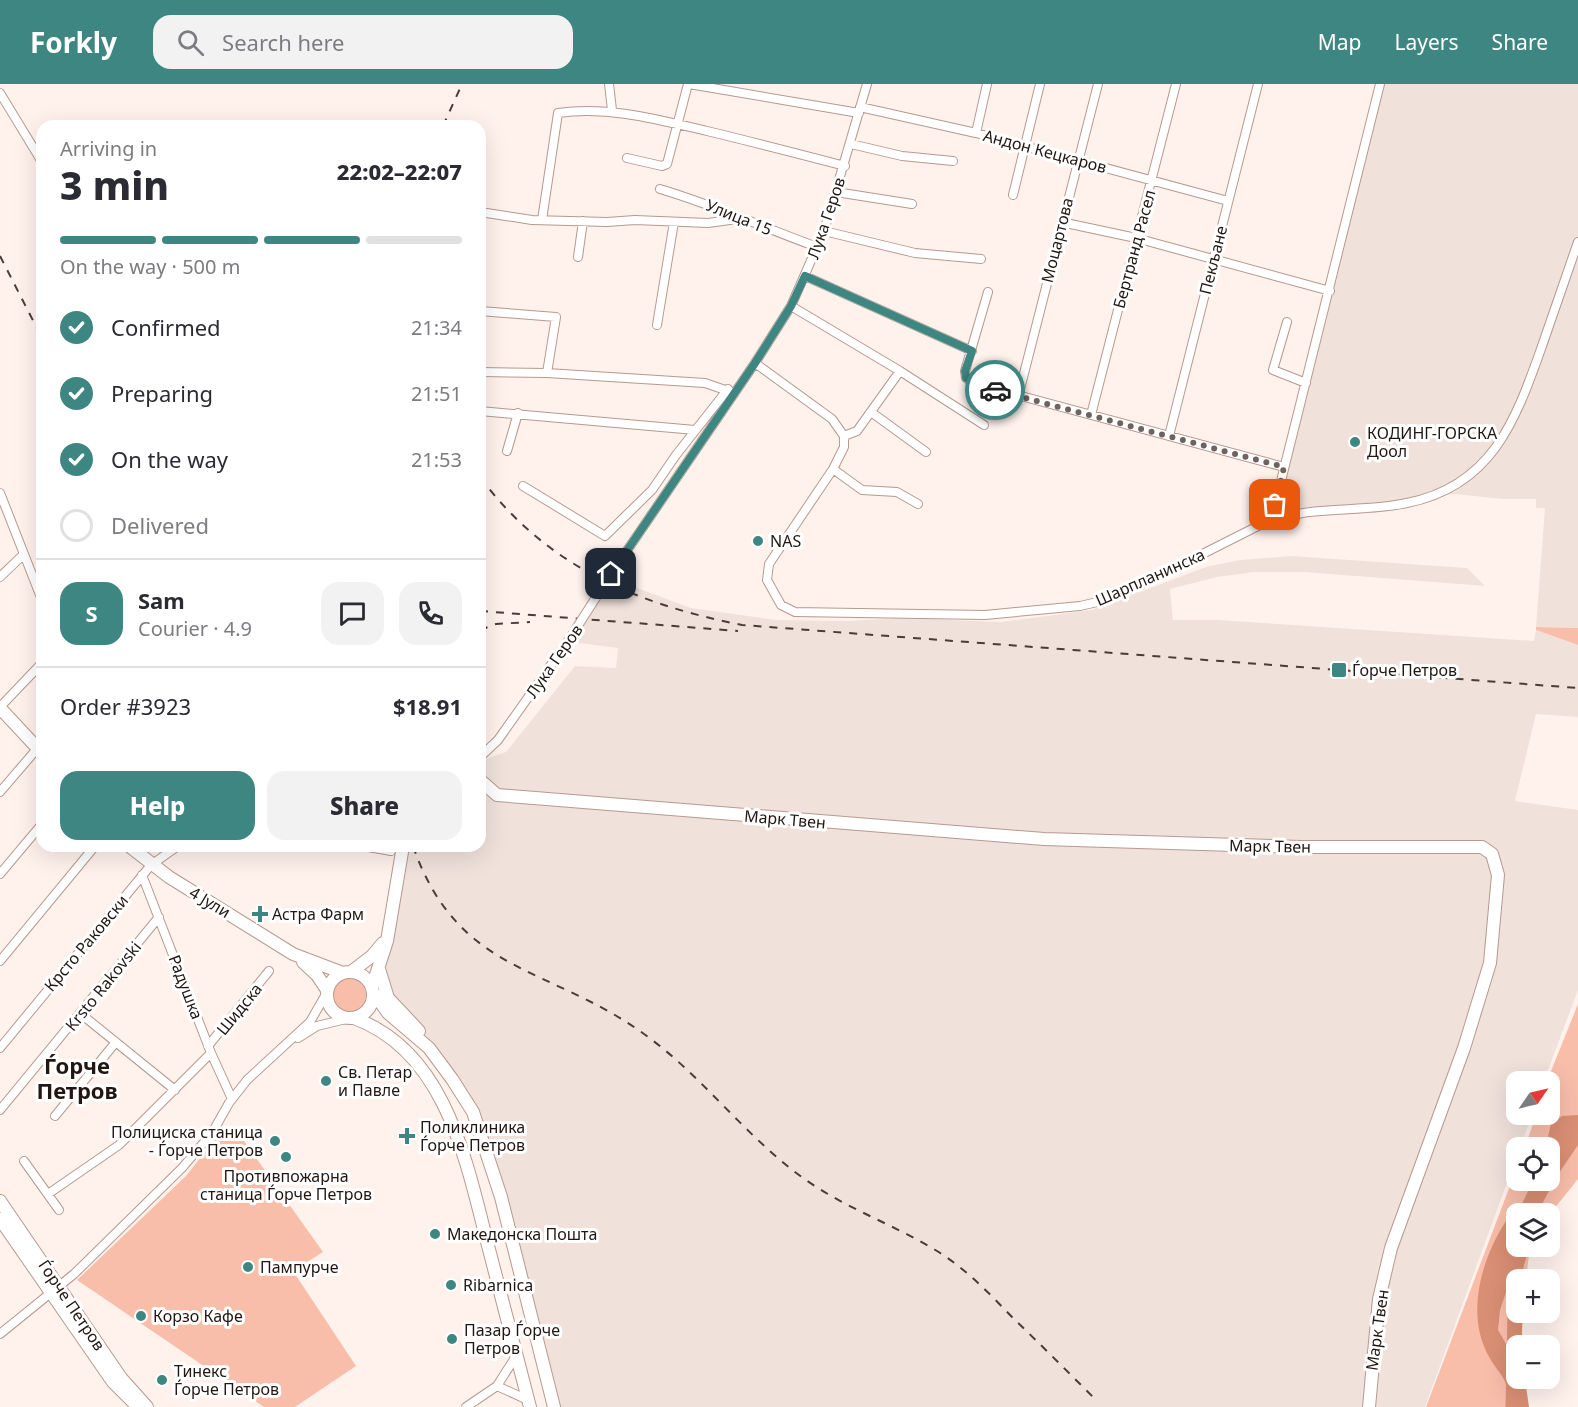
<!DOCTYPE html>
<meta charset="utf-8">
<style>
body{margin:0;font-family:"Noto Sans",sans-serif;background:#f2f2f3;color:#2b2b33;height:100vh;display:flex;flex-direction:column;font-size:22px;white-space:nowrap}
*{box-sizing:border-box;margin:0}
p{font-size:20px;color:#7c7c81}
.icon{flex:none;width:33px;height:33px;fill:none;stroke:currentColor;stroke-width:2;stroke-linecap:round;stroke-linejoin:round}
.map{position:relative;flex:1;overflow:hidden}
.details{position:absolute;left:36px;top:36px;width:450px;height:732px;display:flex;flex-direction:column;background:#fff;border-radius:18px;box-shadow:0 6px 24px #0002}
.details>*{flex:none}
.needle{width:39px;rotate:56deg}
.tools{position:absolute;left:1506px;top:987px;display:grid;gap:12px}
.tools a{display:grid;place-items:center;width:54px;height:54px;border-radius:12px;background:#fff;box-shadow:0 6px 24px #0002;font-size:30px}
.pin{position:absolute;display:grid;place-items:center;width:51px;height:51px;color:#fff;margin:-26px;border-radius:12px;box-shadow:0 3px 9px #0006}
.courier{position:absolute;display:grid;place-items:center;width:60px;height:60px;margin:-30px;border:4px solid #3e8682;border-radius:50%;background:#fff;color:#222;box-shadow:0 2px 8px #0007}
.summary em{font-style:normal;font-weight:800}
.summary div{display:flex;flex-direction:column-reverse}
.summary{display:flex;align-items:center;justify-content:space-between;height:102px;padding:0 24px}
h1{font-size:39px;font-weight:800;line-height:45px}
.bar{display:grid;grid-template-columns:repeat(4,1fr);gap:9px 6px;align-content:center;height:72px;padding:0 24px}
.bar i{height:8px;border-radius:4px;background:#e1e1e2}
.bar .on{background:#3e8682}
.bar p{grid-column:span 4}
.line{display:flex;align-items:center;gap:15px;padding:0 24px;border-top:2px solid #e1e1e2}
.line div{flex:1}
.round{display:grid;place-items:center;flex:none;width:63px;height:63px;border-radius:18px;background:#f2f2f3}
ol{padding:0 24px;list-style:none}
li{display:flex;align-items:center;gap:18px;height:66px}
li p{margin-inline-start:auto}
li .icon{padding:6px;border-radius:50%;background:#3e8682;color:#fff;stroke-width:4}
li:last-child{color:#7c7c81}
li i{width:33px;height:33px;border:3px solid #e1e1e2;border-radius:50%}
.primary-button{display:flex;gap:12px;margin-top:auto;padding:12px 24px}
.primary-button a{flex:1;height:69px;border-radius:18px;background:#3e8682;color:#fff;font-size:24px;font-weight:800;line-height:69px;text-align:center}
.primary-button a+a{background:#f2f2f3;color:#2b2b33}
header{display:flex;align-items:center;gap:36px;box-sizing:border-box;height:84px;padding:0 30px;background:#3e8682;color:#fff}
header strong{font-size:28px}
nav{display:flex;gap:33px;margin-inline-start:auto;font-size:21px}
.search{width:420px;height:54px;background:#f2f2f3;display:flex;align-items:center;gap:15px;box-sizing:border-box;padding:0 21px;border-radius:18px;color:#7c7c81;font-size:22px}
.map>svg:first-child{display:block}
.built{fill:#f0e1db}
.green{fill:#f8beaa}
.water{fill:#d98f74}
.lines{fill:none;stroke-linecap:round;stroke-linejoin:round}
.river{stroke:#d98f74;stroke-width:15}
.street-casing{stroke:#b7998e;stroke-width:10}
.secondary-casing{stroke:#b7998e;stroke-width:14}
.street{stroke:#fff;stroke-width:8}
.secondary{stroke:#fff;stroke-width:12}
.rail{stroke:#483d39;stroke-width:2;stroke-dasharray:8 8;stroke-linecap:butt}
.street-bridge-casing{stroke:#b7998e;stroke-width:10;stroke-linecap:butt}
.street-bridge{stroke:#fff;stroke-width:8}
.done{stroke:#6f635f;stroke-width:6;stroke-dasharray:0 10.8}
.route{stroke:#3e8682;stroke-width:8}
.poi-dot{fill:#3e8682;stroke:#fff;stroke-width:2}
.labels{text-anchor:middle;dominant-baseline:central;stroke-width:6;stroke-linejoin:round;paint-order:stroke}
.street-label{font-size:16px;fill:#211612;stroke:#fff}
.poi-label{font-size:16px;fill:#211612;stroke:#fff;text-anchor:start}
.district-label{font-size:22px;font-weight:bold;fill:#211612;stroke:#fff}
</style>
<header>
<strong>Forkly</strong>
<div class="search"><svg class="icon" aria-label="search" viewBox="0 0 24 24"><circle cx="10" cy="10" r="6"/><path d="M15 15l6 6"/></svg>Search here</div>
<nav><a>Map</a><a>Layers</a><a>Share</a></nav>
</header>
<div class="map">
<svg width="1578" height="1323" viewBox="0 0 1578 1323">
<rect width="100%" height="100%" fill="#fff2ed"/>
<!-- built -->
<path class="built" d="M 1380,0 L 1578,0 L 1578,544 L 1536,543 L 1545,424 L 1536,424 L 1536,415 L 1502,415 L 1456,410 L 1433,411 L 1419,417 L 1301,428 L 1294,425 L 1279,405 Z
M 1291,472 L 1467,484 L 1485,502 L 1304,488 L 1254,488 L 1217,493 L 1170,505 L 1173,536 L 1218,536 L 1534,557 L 1536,546 L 1578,561 L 1578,633 L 1536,630 L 1515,717 L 1578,726 L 1578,906 L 1544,997 L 1516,998 L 1516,1030 L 1532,1031 L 1520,1063 L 1516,1064 L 1516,1074 L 1425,1323 L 554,1323 L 479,1044 L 381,897 L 403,762 L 480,762 L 480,677 L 506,668 L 575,582 L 616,584 L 618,564 L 579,559 L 570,554 L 611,490 L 621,498 L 691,524 L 776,536 L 850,537 L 901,534 L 1001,538 L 1092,526 L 1206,483 L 1240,476 Z"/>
<!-- green -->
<path class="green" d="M 1536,543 L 1578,544 L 1578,561 L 1536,546 Z
M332 911a17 17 0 1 1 34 0a17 17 0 1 1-34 0Z
M 1578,920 L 1578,1095 L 1550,1130 L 1516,1130 L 1516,1162 L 1530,1163 L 1526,1195 L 1516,1196 L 1516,1228 L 1523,1229 L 1521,1261 L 1516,1262 L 1520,1323 L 1426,1323 L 1516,1086 L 1516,1096 L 1550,1096 L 1550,1064 L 1525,1063 L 1536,1031 L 1550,1030 L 1547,997 Z
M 237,1047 L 323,1168 L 293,1187 L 356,1282 L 295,1323 L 264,1323 L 77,1196 L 186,1092 L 215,1055 Z"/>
<!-- water -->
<path class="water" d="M 1578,1031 L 1578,1061 L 1559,1089 L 1537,1129 L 1517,1130 L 1533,1097 L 1550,1096 L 1550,1064 L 1546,1063 L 1551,1039 L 1562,1032 Z
M 1516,1130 L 1516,1162 L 1528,1163 L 1522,1189 L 1508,1202 L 1500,1226 L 1498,1246 L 1516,1277 L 1516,1294 L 1525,1295 L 1529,1323 L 1509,1323 C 1509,1291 1500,1294 1487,1269 C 1466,1227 1482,1174 1506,1137 L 1512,1140 Z"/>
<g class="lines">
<!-- river -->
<path class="river" d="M 1513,1323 L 1516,1181 L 1522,1162"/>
<!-- street casing -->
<g class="street-casing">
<path id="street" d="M 609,0 L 612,26
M 689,0 L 859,29
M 0,9 L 42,78
M 860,23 L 976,49 L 1228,117
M 976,49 L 987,0
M 851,60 L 902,72 L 953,77
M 627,74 L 662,82 L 667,80 L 688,0
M 660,105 C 714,121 765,144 817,163
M 836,108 L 912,120
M 1013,111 L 1040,0
M 480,128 L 532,136 L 607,138 L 635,136 L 708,139 L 737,135
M 542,136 L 558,29 C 609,22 656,35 707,47 C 753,58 799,70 845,82
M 1061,138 L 1136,154 L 1330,207
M 824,147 L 915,169 L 981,175
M 578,173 L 583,137
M 805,192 L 972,267
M 988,208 L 965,287 L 966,294 L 973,299 L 1284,383
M 791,222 L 900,287
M 480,227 L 556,233 L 547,289
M 1287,238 L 1273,286 L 1306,299
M 657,241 L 674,138
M 755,279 L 832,335 L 844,352 L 844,363 L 833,385 L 769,480 L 767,496 L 781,521 L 795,528 L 985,531 L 1080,522 L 1106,516 L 1141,501 L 1260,441 L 1275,421 L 1380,0
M 480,288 L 547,289 L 705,299 L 731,308
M 1018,313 L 1098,0
M 480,327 L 695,346
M 871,328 L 926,368
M 1091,331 L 1176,0
M 844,352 L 857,347 L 900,287 L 984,341
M 1169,352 L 1258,0
M 507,367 L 518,329
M 833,385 L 862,406 L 897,408 L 918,420
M 523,402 L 605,452 L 652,406 L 676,371 L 728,305
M 0,409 L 42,516
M 1263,440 C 1315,419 1356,430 1407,419 C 1493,402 1516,335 1542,262 C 1554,227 1566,193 1578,158
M 611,490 L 755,279 L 791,222 L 824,147 L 867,0
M 0,493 L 24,470
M 0,623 L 42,579
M 480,673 L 498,656 L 570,554
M 0,708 L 42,659
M 363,762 L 391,767
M 0,790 L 42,740
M 142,791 L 211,969 L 232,1015
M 0,877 L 95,762
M 81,930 L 175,1006
M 298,954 L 317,942 L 346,935
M 208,962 L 269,887
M 0,964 L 151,781 L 178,762
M 0,1026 L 159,833
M 55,1032 L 116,958
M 24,1077 L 59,1126
M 48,1110 L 119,1061 L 211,969
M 0,1250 L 74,1190 L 182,1084 L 212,1049 L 229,1019 L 247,996 L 310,938 L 326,910
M 497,1302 L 528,1316
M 466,1323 L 497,1302 L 516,1272"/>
</g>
<!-- secondary casing -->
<g class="secondary-casing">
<path id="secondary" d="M 0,624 L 42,669
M 480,696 L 497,711 L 1044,755 L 1300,763 L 1482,763 L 1492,770 L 1498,791 L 1490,879 L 1464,964 L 1391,1164 L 1379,1215 L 1369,1323
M 129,762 L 169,793 L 293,870 L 343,889
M 303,878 L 317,891 L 327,906
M 379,885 L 388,914 L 419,947
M327 911a23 23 0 1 1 46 0a23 23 0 1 1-46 0Z
M 351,888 L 372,872 L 383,859
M 372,903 L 387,857 L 403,762
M 373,908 L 388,929 L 429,964 L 452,995 L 473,1028 L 501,1113 L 554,1323
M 354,934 C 450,969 468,1087 491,1173 C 504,1223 517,1273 530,1323
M 0,1117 L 121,1294 L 147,1323
M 0,1135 L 113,1298 L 138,1323"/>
</g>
<!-- street -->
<use href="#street" class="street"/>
<!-- secondary -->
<use href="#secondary" class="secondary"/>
<!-- rail -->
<path class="rail" d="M 443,42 L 462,0
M 0,172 L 42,254
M 480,393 C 546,482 636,520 742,541 L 1578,604
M 480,527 L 738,547
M 480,546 L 496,540 L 530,538
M 413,762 C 458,891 549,881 644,950 C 703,992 746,1054 806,1096 C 847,1125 895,1141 937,1167 C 966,1185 989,1209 1012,1233 C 1039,1259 1066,1286 1093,1313"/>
<!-- street-bridge casing -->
<g class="street-bridge-casing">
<path id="street-bridge" d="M 570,554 L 611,490"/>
</g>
<!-- street-bridge -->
<use href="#street-bridge" class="street-bridge"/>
</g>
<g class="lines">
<!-- done -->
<path class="done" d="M 995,306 L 1284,383 L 1275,421"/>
<!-- route -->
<path class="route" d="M 611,490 L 755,279 L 791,222 L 805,192 L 972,267 L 965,287 L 966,294 L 995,306"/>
</g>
<!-- markers -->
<g class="poi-dot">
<circle cx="1355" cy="358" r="6"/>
<circle cx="758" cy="457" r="6"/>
<rect x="1331" y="578" width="16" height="16" rx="3"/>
<path d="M257 821h6v6h6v6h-6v6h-6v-6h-6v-6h6z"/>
<circle cx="326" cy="997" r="6"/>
<path d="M404 1043h6v6h6v6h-6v6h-6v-6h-6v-6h6z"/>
<circle cx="275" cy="1057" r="6"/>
<circle cx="286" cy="1073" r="6"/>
<circle cx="435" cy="1150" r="6"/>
<circle cx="248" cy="1183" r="6"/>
<circle cx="451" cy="1201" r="6"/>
<circle cx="141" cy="1232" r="6"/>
<circle cx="452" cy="1255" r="6"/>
<circle cx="162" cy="1296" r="6"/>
</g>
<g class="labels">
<!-- street labels -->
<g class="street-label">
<text transform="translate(1045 67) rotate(15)">Андон Кецкаров</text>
<text transform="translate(739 133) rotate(22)">Улица 15</text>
<text transform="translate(826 134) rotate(-71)">Лука Геров</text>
<text transform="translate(1057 156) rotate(-76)">Моцартова</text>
<text transform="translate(1134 165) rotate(-75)">Бертранд Расел</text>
<text transform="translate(1213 176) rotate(-76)">Пекљане</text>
<text transform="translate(1150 493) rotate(-24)">Шарпланинска</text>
<text transform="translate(554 577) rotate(-55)">Лука Геров</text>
<text transform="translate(785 735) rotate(5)">Марк Твен</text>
<text transform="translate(1270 762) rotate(1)">Марк Твен</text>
<text transform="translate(210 818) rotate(31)">4 Јули</text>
<text transform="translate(86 859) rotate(-50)">Крсто Раковски</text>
<text transform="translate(103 902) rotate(-51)">Krsto Rakovski</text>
<text transform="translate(186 903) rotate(69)">Радушка</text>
<text transform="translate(239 925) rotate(-51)">Шидска</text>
<text transform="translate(72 1221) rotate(56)">Ѓорче Петров</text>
<text transform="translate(1377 1246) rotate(-82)">Марк Твен</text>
</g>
<!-- poi labels -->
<g class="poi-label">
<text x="1367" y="349">КОДИНГ-ГОРСКА<tspan x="1367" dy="18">Доол</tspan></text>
<text x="770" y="457">NAS</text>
<text x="1352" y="586">Ѓорче Петров</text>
<text x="272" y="830">Астра Фарм</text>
<text x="338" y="988">Св. Петар<tspan x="338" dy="18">и Павле</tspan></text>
<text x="420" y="1043">Поликлиника<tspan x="420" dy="18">Ѓорче Петров</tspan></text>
<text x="263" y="1048" text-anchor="end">Полициска станица<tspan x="263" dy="18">- Ѓорче Петров</tspan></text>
<text x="286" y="1092" text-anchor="middle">Противпожарна<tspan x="286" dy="18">станица Ѓорче Петров</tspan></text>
<text x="447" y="1150">Македонска Пошта</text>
<text x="260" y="1183">Пампурче</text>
<text x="463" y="1201">Ribarnica</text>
<text x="153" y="1232">Корзо Кафе</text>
<text x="464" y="1246">Пазар Ѓорче<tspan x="464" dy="18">Петров</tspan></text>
<text x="174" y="1287">Тинекс<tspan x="174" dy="18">Ѓорче Петров</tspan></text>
</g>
<!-- district labels -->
<g class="district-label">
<text x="77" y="981">Ѓорче<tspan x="77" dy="25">Петров</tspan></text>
</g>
</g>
</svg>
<div class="tools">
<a><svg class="needle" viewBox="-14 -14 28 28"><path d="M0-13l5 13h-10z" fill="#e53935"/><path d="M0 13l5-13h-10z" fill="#7c7c81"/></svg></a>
<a><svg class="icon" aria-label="locate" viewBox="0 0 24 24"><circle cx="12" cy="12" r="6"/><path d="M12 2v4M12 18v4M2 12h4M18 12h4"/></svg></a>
<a><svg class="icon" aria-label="layers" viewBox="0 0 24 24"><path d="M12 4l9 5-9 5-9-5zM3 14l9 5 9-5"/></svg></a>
<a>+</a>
<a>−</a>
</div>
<div class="pin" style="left:1275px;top:421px;background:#ea580c"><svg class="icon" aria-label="bag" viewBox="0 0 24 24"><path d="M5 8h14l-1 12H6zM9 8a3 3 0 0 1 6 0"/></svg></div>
<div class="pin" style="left:611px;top:490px;background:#1f2937"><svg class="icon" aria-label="home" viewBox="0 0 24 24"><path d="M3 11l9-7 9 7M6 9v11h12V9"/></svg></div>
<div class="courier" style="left:995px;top:306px"><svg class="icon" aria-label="car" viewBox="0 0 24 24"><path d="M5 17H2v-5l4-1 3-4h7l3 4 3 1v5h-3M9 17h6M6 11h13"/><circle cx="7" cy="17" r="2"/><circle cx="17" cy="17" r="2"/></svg></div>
<section class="details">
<div class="summary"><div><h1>3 min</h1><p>Arriving in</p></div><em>22:02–22:07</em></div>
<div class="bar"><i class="on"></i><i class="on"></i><i class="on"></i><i></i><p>On the way · 500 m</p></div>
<ol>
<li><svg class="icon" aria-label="check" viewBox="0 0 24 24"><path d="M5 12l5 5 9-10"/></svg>Confirmed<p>21:34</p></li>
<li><svg class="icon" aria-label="check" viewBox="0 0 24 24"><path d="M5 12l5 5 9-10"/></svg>Preparing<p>21:51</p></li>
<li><svg class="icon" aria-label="check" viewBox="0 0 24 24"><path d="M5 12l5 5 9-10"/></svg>On the way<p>21:53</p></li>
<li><i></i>Delivered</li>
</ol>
<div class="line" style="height:108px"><b class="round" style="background:#3e8682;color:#fff">S</b><div><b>Sam</b><p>Courier · 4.9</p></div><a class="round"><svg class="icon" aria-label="chat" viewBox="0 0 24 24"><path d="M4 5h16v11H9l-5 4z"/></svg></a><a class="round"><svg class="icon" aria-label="phone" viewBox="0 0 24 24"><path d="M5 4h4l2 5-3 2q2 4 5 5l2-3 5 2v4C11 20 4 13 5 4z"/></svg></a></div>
<div class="line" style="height:78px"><div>Order #3923</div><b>$18.91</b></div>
<div class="primary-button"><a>Help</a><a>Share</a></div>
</section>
</div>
